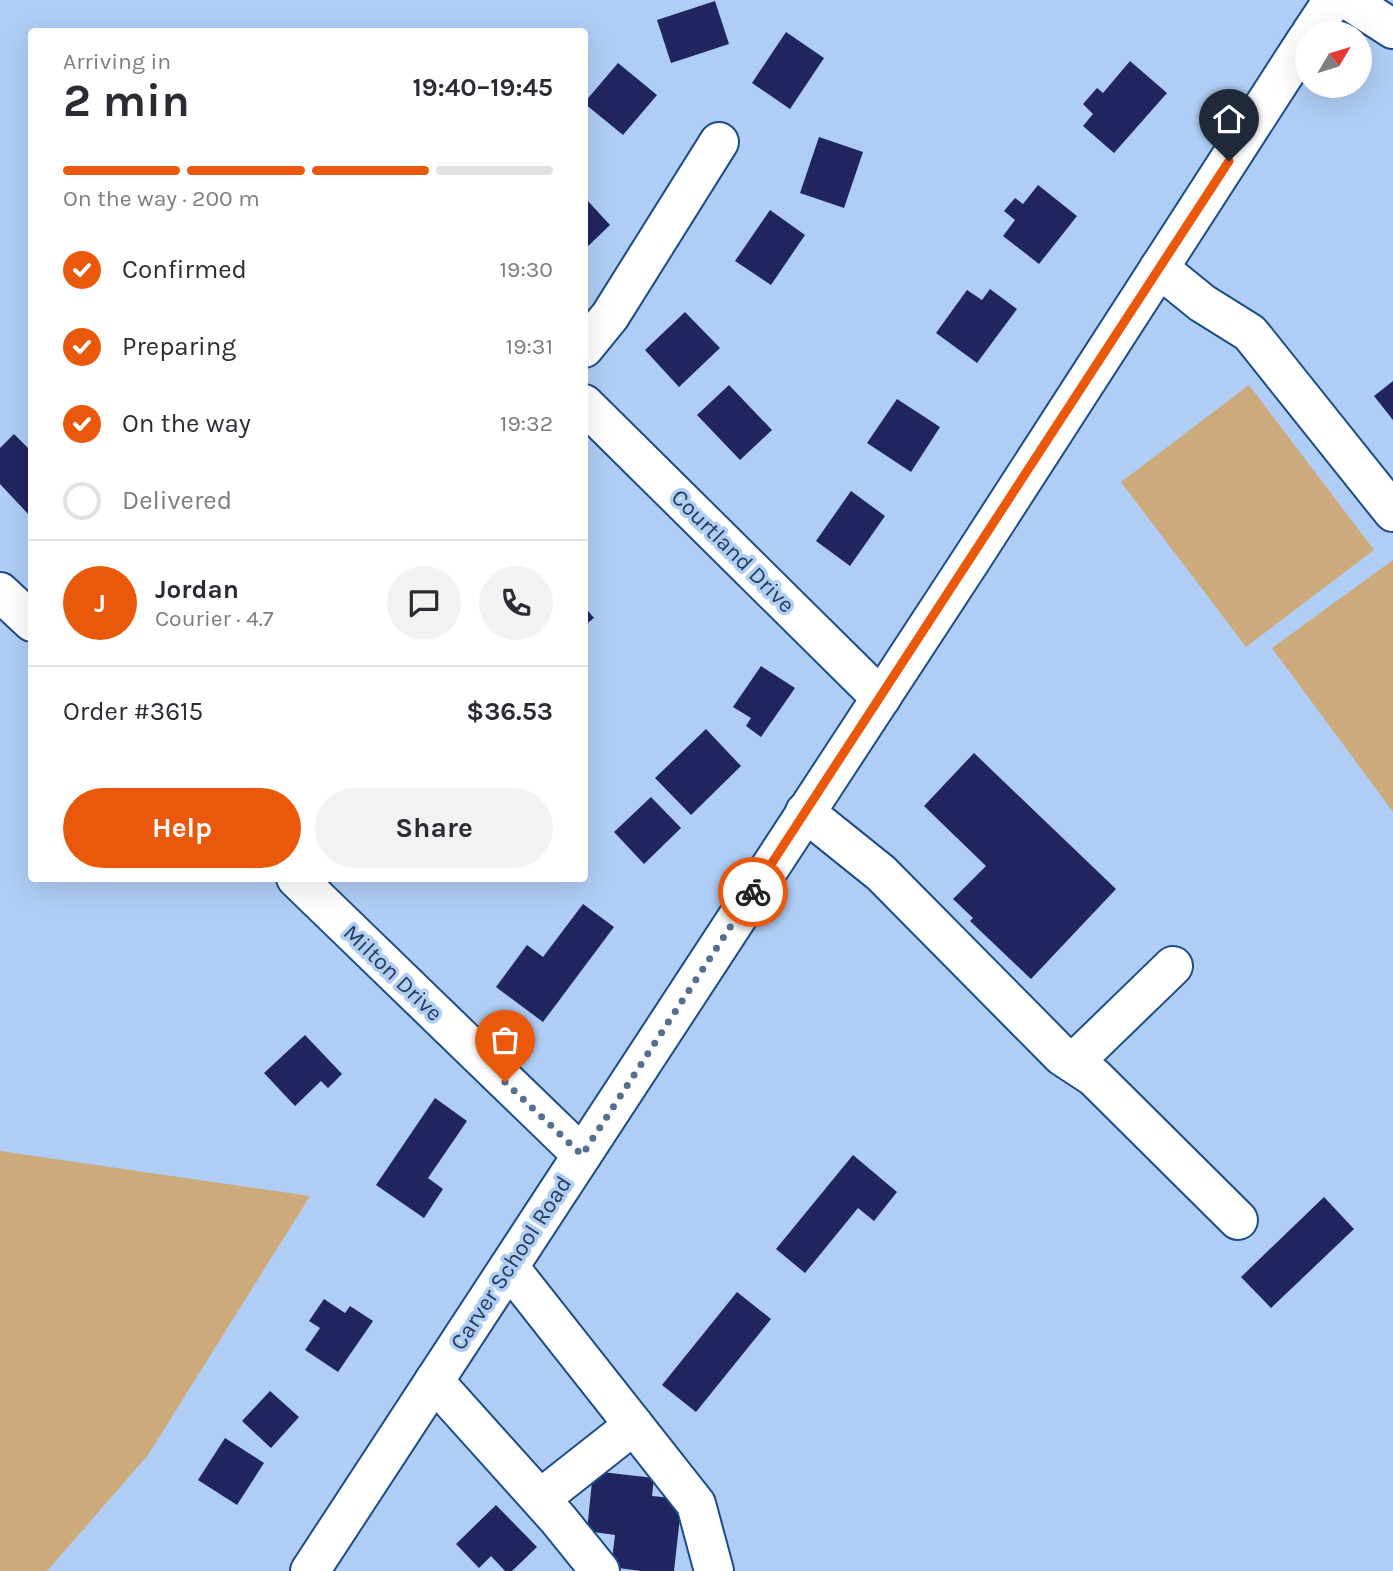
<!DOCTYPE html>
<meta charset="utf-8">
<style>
body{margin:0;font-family:Karla,sans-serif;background:#f2f2f3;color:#2b2b33;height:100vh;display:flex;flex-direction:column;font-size:26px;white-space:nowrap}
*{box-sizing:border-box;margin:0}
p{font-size:23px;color:#7c7c81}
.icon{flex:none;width:38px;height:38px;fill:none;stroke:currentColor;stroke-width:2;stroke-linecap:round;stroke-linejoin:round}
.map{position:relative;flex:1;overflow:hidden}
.panel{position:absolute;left:28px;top:28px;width:560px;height:854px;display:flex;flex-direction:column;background:#fff;border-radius:7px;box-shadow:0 7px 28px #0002}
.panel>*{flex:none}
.needle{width:46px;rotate:52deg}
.buttons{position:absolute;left:1295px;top:21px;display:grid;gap:14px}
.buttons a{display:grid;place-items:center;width:77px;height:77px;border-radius:50%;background:#fff;box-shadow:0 7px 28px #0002;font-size:35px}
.pin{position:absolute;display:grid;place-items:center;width:60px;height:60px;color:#fff;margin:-72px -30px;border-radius:50% 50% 50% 0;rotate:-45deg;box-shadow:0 0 7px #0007}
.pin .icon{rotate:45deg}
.courier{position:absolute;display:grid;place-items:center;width:70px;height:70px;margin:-35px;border:5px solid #ea580c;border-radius:50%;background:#fff;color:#222;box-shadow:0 2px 9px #0007}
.headline em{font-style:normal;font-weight:700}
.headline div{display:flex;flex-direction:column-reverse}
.headline{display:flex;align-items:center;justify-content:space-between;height:119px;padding:0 35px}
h1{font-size:46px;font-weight:700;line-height:52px}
.bar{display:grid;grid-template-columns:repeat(4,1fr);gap:10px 7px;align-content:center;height:84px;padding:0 35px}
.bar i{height:9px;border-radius:5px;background:#e1e1e2}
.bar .current{background:#ea580c}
.bar p{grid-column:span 4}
.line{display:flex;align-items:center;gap:18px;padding:0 35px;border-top:2px solid #e1e1e2}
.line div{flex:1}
.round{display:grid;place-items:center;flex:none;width:74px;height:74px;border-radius:37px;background:#f2f2f3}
ol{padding:0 35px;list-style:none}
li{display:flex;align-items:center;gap:21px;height:77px}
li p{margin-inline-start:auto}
li .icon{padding:7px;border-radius:50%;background:#ea580c;color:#fff;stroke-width:4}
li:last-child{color:#7c7c81}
li i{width:38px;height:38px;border:4px solid #e1e1e2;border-radius:50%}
.action{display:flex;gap:14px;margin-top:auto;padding:14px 35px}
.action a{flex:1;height:80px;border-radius:42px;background:#ea580c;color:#fff;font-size:28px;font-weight:700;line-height:80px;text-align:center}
.action a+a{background:#f2f2f3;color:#2b2b33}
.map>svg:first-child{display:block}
.green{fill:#cdaa7b}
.building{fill:#212660}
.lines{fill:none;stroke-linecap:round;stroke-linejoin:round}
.minor-casing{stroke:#1c4c85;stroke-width:42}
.major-casing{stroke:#1c4c85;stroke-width:42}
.minor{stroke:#fff;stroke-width:38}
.major{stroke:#fff;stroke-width:38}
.done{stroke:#576f8f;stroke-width:7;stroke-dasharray:0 12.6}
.route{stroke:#ea580c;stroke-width:9}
.labels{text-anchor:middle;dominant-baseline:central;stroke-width:7;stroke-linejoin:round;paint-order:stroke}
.street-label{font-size:23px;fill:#283d58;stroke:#afcdf5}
</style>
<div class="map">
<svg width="1393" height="1571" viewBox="0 0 1393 1571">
<rect width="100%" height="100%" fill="#afcdf5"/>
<!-- green -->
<path class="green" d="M 1249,385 L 1374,550 L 1246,647 L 1121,482 Z
M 1393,560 L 1393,812 L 1272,648 Z
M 0,1151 L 310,1196 L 148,1455 L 47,1571 L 0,1571 Z"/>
<!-- building -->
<path class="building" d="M 715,1 L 729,44 L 671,63 L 657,20 Z
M 786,32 L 824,58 L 790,109 L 752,83 Z
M 1130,61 L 1167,93 L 1114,153 L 1083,126 L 1093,114 L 1083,104 L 1097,88 L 1103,93 Z
M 618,63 L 657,95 L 623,135 L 584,103 Z
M 819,137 L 863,152 L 844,208 L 800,193 Z
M 1038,185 L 1077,216 L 1039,264 L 1003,236 L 1015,220 L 1004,211 L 1015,198 L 1023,204 Z
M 587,200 L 610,225 L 584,250 L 584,202 Z
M 770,210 L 805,235 L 771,285 L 735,261 Z
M 990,289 L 1017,309 L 977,363 L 936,333 L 967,290 L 982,300 Z
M 685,312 L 720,348 L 679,387 L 645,350 Z
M 1393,381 L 1393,420 L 1374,396 Z
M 729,385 L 772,430 L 740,460 L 697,415 Z
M 897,399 L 940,427 L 911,472 L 867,443 Z
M 14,434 L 32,452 L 30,516 L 0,484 L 0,448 Z
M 851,491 L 885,516 L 850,566 L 816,541 Z
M 584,606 L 594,618 L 584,626 Z
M 761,666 L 795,688 L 761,737 L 746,726 L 751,718 L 733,707 Z
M 706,729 L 741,766 L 691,815 L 655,778 Z
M 974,753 L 1116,889 L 1031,979 L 970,921 L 973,918 L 953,899 L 986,866 L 924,806 Z
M 651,797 L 681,828 L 644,864 L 614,832 Z
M 583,904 L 614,927 L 543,1022 L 496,987 L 527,945 L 543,957 Z
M 305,1035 L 342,1074 L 328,1088 L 321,1081 L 295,1106 L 264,1073 Z
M 435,1098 L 467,1121 L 428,1178 L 443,1189 L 424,1218 L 376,1185 Z
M 853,1155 L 897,1192 L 874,1221 L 858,1208 L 805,1273 L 776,1249 Z
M 1324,1197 L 1354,1229 L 1271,1308 L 1241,1277 Z
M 737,1292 L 771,1319 L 696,1412 L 662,1385 Z
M 324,1299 L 345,1313 L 350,1306 L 373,1321 L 338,1372 L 305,1350 L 320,1328 L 309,1321 Z
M 270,1391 L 299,1417 L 271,1448 L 242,1421 Z
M 225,1438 L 264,1463 L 237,1505 L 198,1480 Z
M 593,1471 L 654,1478 L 652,1496 L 682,1499 L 674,1571 L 641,1571 L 611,1567 L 615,1535 L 587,1531 Z
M 496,1505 L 537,1547 L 512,1571 L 505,1571 L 491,1556 L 479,1568 L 456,1544 Z"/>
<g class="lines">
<!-- minor casing -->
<g class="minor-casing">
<path id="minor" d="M 1348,0 L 1393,29
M 1159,268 L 1202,303 L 1250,333 L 1393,512
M 584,348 L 610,316 L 719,142
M 584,404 L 881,698
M 0,592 L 32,622
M 805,812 L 881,873 L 1062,1056 L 1094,1077 L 1238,1220
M 296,878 L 582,1155
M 1073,1063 L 1173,966
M 509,1267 L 696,1504 L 714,1571
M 434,1381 L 558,1519 L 600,1571
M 540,1499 L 634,1425"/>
</g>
<!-- major casing -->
<g class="major-casing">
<path id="major" d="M 1311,33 L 1333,0
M 310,1571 L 971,560 L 1307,39"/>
</g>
<!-- minor -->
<use href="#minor" class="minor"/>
<!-- major -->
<use href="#major" class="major"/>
</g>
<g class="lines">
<!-- done -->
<path class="done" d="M 505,1082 L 582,1155 L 753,892"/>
<!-- route -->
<path class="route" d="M 753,892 L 1229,161"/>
</g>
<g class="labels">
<!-- street labels -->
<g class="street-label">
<text transform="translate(733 551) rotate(45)">Courtland Drive</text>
<text transform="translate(393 973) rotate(44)">Milton Drive</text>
<text transform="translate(511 1263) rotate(-57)">Carver School Road</text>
</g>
</g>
</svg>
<div class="buttons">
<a><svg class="needle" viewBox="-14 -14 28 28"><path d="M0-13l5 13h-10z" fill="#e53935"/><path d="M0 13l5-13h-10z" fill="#7c7c81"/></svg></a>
</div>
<div class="pin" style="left:505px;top:1082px;background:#ea580c"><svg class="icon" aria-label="bag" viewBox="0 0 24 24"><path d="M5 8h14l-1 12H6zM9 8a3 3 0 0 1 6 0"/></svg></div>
<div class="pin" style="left:1229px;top:161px;background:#1f2937"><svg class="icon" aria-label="home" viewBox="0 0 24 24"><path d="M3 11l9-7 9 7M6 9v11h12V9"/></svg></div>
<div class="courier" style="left:753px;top:892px"><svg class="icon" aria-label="bike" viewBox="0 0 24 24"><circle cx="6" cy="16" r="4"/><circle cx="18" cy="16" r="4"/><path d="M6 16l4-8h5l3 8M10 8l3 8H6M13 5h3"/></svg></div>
<section class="panel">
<div class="headline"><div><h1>2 min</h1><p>Arriving in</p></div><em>19:40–19:45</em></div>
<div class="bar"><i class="current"></i><i class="current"></i><i class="current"></i><i></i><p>On the way · 200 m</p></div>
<ol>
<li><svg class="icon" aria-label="check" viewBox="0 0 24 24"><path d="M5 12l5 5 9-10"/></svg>Confirmed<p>19:30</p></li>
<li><svg class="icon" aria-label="check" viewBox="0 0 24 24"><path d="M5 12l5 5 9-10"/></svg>Preparing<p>19:31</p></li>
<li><svg class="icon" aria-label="check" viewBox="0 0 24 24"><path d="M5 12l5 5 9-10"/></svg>On the way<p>19:32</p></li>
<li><i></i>Delivered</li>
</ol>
<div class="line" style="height:126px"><b class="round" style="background:#ea580c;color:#fff">J</b><div><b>Jordan</b><p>Courier · 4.7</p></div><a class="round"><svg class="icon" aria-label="chat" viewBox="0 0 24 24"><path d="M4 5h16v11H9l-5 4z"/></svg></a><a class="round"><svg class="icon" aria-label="phone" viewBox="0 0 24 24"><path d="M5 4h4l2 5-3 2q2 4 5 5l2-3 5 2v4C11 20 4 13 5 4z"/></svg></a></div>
<div class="line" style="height:91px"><div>Order #3615</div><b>$36.53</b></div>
<div class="action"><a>Help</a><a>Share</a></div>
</section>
</div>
